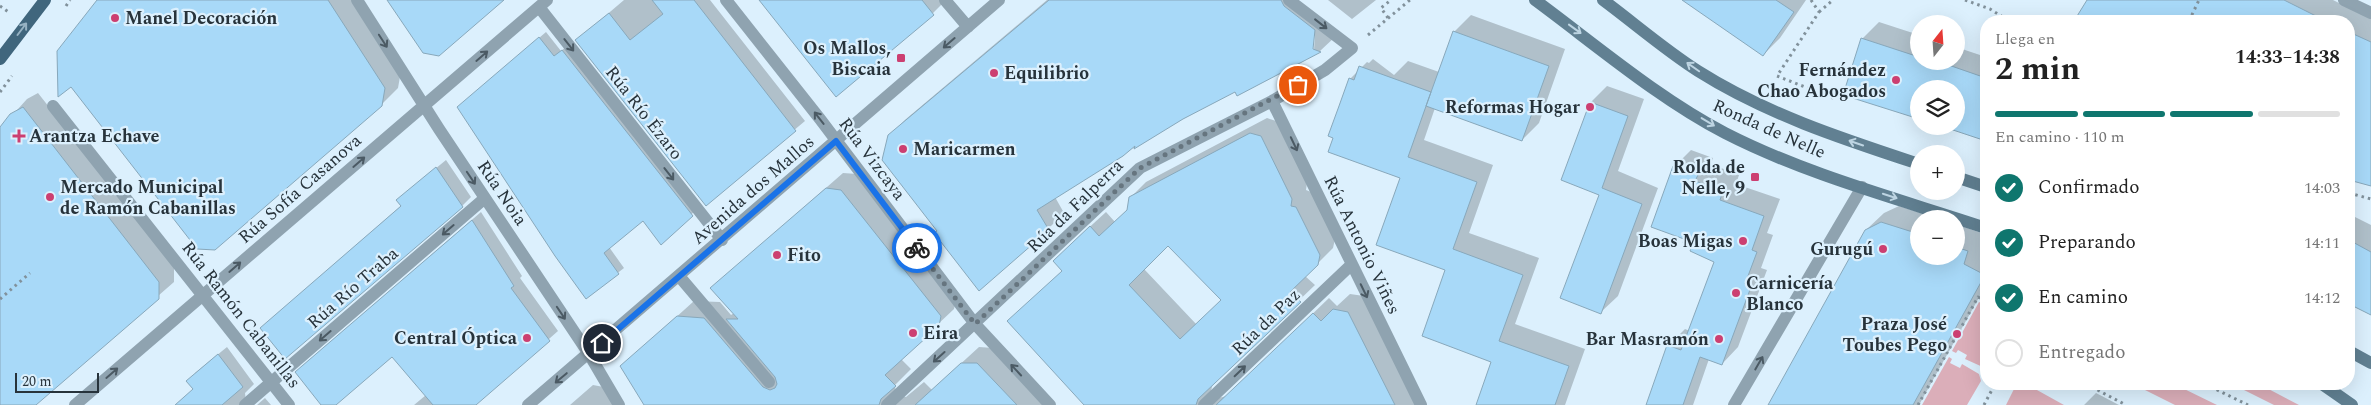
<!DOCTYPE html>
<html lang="es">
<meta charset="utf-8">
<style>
body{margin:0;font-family:Spectral,serif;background:#f2f2f2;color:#222;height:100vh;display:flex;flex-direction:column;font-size:19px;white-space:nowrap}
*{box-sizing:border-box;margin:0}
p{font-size:16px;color:#767676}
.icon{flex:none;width:28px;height:28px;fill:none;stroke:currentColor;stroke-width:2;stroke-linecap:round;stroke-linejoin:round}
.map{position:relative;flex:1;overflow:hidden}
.drawer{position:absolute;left:1980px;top:15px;width:375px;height:375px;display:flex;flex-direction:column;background:#fff;border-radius:20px;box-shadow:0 5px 20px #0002}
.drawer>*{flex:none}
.needle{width:32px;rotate:17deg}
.buttons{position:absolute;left:1910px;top:15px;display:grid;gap:10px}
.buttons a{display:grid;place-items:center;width:55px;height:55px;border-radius:50%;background:#fff;box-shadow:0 5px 20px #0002;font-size:25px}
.scale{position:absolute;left:15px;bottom:12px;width:84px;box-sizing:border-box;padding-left:5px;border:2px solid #27333b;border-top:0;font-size:14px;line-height:18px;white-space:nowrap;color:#27333b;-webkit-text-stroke:4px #dcf0fd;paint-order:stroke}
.pin{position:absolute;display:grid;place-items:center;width:42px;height:42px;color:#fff;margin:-21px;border:2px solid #fff;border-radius:50%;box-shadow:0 1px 5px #0007}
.courier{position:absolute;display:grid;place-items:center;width:50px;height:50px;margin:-25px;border:4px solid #1a73e8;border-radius:50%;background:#fff;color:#222;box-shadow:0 1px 6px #0007}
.head em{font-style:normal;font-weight:700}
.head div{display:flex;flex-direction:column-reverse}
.head{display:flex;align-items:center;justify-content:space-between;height:85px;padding:0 15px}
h1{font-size:32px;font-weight:700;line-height:38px}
.bar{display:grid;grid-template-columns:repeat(4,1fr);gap:8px 5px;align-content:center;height:60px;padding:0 15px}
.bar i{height:6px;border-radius:4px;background:#e0e0e0}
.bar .selected{background:#0f766e}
.bar p{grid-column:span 4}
ol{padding:0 15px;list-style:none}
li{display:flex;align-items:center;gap:15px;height:55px}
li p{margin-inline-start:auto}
li .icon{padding:5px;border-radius:50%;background:#0f766e;color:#fff;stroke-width:4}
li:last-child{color:#767676}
li i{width:28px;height:28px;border:2px solid #e0e0e0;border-radius:50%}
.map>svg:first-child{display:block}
.green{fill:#dbaeb9}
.shadow{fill:#0003;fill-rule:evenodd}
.building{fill:#a8d9f8;stroke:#88a8bb;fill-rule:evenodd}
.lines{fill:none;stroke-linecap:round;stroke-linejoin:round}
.path{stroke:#81919b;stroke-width:3;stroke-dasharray:2.5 4;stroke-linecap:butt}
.street{stroke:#8fa3b0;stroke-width:12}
.secondary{stroke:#618092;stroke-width:12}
.primary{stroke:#40667d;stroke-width:12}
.oneway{stroke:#4b5a64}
.oneway2{stroke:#96b2c3}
.oneway3{stroke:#bdd4e2}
.done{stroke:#66757f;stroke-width:5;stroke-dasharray:0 9}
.route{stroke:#1a73e8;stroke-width:6}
.poi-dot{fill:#cc3f71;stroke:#dcf0fd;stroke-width:2}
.labels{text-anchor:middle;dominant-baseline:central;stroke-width:4.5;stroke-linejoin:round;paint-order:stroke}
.poi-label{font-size:18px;font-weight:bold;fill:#27333b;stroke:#dcf0fd;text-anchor:end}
.street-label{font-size:18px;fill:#27333b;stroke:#dcf0fd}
</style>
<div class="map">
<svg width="2371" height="405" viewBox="0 0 2371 405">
<rect width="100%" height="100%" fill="#dcf0fd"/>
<!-- green -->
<path class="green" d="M 1979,302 L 1983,304 L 1981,308 L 1986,311 L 1985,368 L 1965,359 L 1967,355 L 1958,350 L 1956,353 L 1952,351 Z
M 1949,357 L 1952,359 L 1950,363 L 1960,368 L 1962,364 L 1979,374 L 1981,381 L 1967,405 L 1922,405 Z
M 2133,384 L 2174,384 L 2217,405 L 2175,405 Z
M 2232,384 L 2259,384 L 2299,405 L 2274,405 Z
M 2023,385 L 2028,385 L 2064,405 L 2006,405 L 2014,389 Z"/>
<!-- shadow -->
<path class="shadow" d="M 99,0 L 355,0 L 401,71 L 398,88 L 381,105 Z
M 624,0 L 710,0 L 805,121 L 706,204 L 577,40 Z
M 762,0 L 946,0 L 931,15 Z
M 1047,0 L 1295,0 L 1336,36 L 1320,51 L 1237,94 L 1235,91 L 1137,143 L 1055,197 L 1064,213 L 1048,229 L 939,231 L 889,136 L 906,119 ZM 1313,36 L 1315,36 L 1314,50 L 1311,50 Z
M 1328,0 L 1376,0 L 1352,19 Z
M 1684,0 L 1806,0 L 1780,38 L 1763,55 Z
M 2088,0 L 2333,0 L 2371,19 L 2371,185 L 2349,179 L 2349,21 L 2090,21 L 2080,14 Z
M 1471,15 L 1565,49 L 1539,123 L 1522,140 L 1435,108 L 1424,140 L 1493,165 L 1469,233 L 1539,258 L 1515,324 L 1585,349 L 1565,405 L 1477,405 L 1493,361 L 1402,177 L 1335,137 L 1350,79 L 1367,62 L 1369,63 L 1373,59 L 1394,75 L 1408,61 L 1439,72 L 1454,32 Z
M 1879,22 L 1919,35 L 1919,61 L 1956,61 L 1956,47 L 1986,57 L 1986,140 L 1944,126 L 1956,126 L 1956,89 L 1919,89 L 1844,94 L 1863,38 Z
M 546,32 L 561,51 L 568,45 L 697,209 L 661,243 L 643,219 L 609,247 L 624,268 L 587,297 L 464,102 Z
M 1607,86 L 1644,99 L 1618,171 L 1658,188 L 1618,296 L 1601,312 L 1601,194 L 1591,102 Z
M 38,93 L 174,266 L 174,282 L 33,405 L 0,405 L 0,129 L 27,99 Z
M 1267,118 L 1276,121 L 1307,183 L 1306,190 L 1311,192 L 1335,239 L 1333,248 L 1305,276 L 1315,285 L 1213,383 L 1211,391 L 1218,398 L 1227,396 L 1329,298 L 1337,306 L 1350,294 L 1364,296 L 1417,405 L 1086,405 L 1009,321 L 1063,270 L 1070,245 L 1106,212 L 1115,222 L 1129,209 L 1130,198 L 1146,182 ZM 1168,245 L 1222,300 L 1197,325 L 1144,269 Z
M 1691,150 L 1713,158 L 1711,164 L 1739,175 L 1736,184 L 1780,199 L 1767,233 L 1773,235 L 1761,268 L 1767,270 L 1738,347 L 1722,364 L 1709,359 L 1693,405 L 1647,405 L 1668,346 L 1685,329 L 1690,331 L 1715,261 L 1694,245 L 1674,167 Z
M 446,160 L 471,197 L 462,206 L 261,328 L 402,205 L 407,192 Z
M 843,173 L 857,174 L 956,300 L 954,309 L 901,359 L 911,369 L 895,385 L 896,394 L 906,397 L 924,382 L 932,390 L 979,347 L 993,348 L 1048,405 L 645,405 L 622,366 L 694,301 L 720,302 L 731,315 L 734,313 L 712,288 Z
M 1899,206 L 1939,219 L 1919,219 L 1919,256 L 1956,256 L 1956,224 L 1984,234 L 1981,247 L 1986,250 L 1986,285 L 1919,405 L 1770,405 L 1866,230 L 1884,213 Z
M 481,212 L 522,276 L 520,278 L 558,331 L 474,405 L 414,405 L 426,395 L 393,356 L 334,405 L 322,405 L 306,363 Z
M 2349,214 L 2371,225 L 2371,305 L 2365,311 L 2349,302 Z
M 227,347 L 254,384 L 245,393 L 246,402 L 254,405 L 175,405 L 194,389 L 195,373 Z
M 593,385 L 609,388 L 620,405 L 570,405 Z
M 2096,393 L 2119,405 L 2084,405 Z
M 265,398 L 271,405 L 257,405 Z"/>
<!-- building -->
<path class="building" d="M 97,0 L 328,0 L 385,88 L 382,106 L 215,250 L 197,249 L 71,87 L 58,97 L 57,51 Z
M 387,0 L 504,0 L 439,56 L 423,53 Z
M 652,0 L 694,0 L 796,131 L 706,206 L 575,40 L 609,13 L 630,40 L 663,14 Z
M 759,0 L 922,0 L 934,15 L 836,97 Z
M 1049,0 L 1281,0 L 1284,6 L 1315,30 L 1313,49 L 1321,52 L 1237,96 L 1235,92 L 1183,119 L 1134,149 L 1135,146 L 1123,156 L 1037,210 L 1049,230 L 979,291 L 934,233 L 937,231 L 882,160 L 888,135 Z
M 1682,0 L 1776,0 L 1794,12 L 1763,56 Z
M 2087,0 L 2284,0 L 2326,21 L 2074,21 Z
M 1453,31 L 1549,66 L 1522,141 L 1426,106 Z
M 2349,32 L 2371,42 L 2371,186 L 2349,180 Z
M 539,37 L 554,56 L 562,50 L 693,216 L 661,245 L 643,221 L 604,253 L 619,274 L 586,299 L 555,256 L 457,107 Z
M 1861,38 L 1919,57 L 1919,61 L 1937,61 L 1986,78 L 1986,141 L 1941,126 L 1956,126 L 1956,89 L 1919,89 L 1919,119 L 1843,95 Z
M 1359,66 L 1431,92 L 1408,157 L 1477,182 L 1453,249 L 1523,275 L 1499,341 L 1569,366 L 1555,405 L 1476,405 L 1491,362 L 1422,336 L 1445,270 L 1376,245 L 1400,178 L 1328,152 L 1333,138 L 1328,136 L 1339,106 L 1349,78 L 1354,80 Z
M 1590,102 L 1628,116 L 1602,188 L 1642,204 L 1601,314 L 1560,298 L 1599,195 L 1561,180 Z
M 23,107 L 159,282 L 159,299 L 36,405 L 0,405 L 0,127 L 10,114 Z
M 1250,133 L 1261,136 L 1292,199 L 1291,206 L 1296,207 L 1320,255 L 1318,265 L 1290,292 L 1301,302 L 1198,399 L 1196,405 L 1084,405 L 1007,321 L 1062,271 L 1053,261 L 1090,226 L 1099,236 L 1127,210 L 1129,197 ZM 1168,246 L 1221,300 L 1180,339 L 1129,285 Z
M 1673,166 L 1698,175 L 1695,181 L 1723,191 L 1720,200 L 1764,216 L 1752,250 L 1757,252 L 1745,284 L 1751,287 L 1722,365 L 1700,357 L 1683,405 L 1646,405 L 1667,345 L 1681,350 L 1714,262 L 1690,251 L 1692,246 L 1683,243 L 1684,239 L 1651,227 Z
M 436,167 L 463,207 L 285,359 L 260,328 L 401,206 L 396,200 Z
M 826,188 L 841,190 L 941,316 L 939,326 L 885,375 L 896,386 L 881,399 L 879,405 L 644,405 L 620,366 L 677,316 L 704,318 L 763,387 L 770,390 L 775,388 L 777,384 L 775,377 L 726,319 L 738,319 L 710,288 Z
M 472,220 L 514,286 L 511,288 L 550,341 L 476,405 L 433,405 L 392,357 L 336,405 L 321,405 L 295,372 Z
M 1881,222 L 1919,234 L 1919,256 L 1956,256 L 1956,247 L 1968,251 L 1964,264 L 1985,275 L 1913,405 L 1768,405 L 1865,230 Z
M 2349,240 L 2371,252 L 2371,315 L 2349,304 Z
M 1333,309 L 1348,312 L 1395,405 L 1216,405 L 1313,313 L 1321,321 Z
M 218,354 L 243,387 L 222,405 L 175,405 L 193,389 L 186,381 Z
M 961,363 L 977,363 L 1017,405 L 915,405 Z"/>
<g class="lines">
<!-- path -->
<path class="path" d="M 1811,0 L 1819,12 L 1777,76 L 1833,98
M 1965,0 L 1990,9 L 2009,21
M 0,6 L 10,13
M 66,6 L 70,0
M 1819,12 L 1833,0
M 1388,18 L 1381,8 L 1391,0
M 2189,21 L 2199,0
M 1368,35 L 1410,0
M 0,92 L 12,76
M 2349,193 L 2371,199
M 0,299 L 30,273
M 2086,384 L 2126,405
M 2205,384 L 2248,405
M 1918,405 L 1978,297 L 1986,301
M 1984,405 L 1995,384"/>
<!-- street -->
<path class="street" d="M 357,0 L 439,129 L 589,354 L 619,405
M 726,0 L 820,119 L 975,324 L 1050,405
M 945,0 L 968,27
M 2344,0 L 2371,13
M 539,7 L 722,240
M 1272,101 L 1421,405
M 53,106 L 289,405
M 679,276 L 769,382
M 75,405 L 547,0
M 245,405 L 485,198
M 528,405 L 999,0
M 887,405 L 1140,168 L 1272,101 L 1325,70 L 1352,48 L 1289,0
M 1204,405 L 1351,265
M 1734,405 L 1862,187"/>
<!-- secondary -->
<path class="secondary" d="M 1535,0 C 1596,45 1658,98 1725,133 C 1807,175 1899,199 1986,228
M 1603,0 C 1634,23 1665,50 1698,71 C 1766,114 1843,139 1919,164
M 1956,177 L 1986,187
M 2349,351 L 2371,363
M 2322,384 L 2352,405"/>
<!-- primary -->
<path class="primary" d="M 0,59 L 45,0"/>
</g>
<!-- one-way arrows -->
<defs><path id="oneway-shaft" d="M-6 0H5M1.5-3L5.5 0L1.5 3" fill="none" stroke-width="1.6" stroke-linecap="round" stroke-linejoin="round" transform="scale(1.25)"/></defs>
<g class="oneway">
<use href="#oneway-shaft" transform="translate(1321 24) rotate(38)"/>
<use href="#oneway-shaft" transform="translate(383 41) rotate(57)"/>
<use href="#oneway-shaft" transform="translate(949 43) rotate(139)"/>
<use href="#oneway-shaft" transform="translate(569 45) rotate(52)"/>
<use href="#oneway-shaft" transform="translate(482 56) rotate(-41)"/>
<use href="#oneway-shaft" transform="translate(819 118) rotate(-128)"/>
<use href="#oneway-shaft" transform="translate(1294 144) rotate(65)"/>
<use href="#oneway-shaft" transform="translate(359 162) rotate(-41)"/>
<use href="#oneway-shaft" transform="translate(669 174) rotate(52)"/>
<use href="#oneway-shaft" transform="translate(471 178) rotate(56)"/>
<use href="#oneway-shaft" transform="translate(448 230) rotate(139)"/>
<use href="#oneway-shaft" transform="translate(235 267) rotate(-41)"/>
<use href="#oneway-shaft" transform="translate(1364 291) rotate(64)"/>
<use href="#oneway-shaft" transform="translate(561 313) rotate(56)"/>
<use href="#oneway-shaft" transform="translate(325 336) rotate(139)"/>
<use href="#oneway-shaft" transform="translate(939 357) rotate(138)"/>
<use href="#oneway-shaft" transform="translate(1759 363) rotate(-60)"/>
<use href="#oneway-shaft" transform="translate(1016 370) rotate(-133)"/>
<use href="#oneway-shaft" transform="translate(1240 371) rotate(-44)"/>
<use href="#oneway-shaft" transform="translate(112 373) rotate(-41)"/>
<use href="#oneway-shaft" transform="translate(561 378) rotate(140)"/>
</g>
<use class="oneway2" href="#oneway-shaft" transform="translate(22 29) rotate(-53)"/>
<g class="oneway3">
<use href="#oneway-shaft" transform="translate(1575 29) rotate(36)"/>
<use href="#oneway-shaft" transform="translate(1693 67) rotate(-145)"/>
<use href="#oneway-shaft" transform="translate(1708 122) rotate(31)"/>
<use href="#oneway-shaft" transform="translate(1856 143) rotate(-161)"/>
<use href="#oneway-shaft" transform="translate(1890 196) rotate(18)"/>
</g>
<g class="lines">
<!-- done -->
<path class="done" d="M 917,248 L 975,324 L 1140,168 L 1298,85"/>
<!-- route -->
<path class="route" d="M 602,343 L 836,141 L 917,248"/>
</g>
<!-- markers -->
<g class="poi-dot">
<circle cx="115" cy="18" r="5"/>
<rect x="896" y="53" width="10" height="10" rx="2.5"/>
<circle cx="994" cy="73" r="5"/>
<circle cx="1896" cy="80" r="5"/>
<circle cx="1590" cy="107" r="5"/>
<path d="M16.5 128.5h5v5h5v5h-5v5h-5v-5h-5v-5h5z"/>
<circle cx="903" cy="149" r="5"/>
<rect x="1750" y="172" width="10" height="10" rx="2.5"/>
<circle cx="50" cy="197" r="5"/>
<circle cx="1743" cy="241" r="5"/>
<circle cx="1883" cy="249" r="5"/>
<circle cx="777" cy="255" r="5"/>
<circle cx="1736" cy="293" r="5"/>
<circle cx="913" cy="333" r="5"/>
<circle cx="1957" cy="334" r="5"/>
<circle cx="527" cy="338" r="5"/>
<circle cx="1719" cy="339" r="5"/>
</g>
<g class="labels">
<!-- poi labels -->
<g class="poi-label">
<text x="125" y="18" text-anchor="start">Manel Decoración</text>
<text x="891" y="48">Os Mallos,<tspan x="891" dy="21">Biscaia</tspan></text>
<text x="1886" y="70">Fernández<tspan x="1886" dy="21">Chao Abogados</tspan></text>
<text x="1004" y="73" text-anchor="start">Equilibrio</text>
<text x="1580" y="107">Reformas Hogar</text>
<text x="29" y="136" text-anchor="start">Arantza Echave</text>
<text x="913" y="149" text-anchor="start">Maricarmen</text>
<text x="1745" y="167">Rolda de<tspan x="1745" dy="21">Nelle, 9</tspan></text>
<text x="60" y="187" text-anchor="start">Mercado Municipal<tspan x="60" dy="21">de Ramón Cabanillas</tspan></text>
<text x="1733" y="241">Boas Migas</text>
<text x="1873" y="249">Gurugú</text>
<text x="787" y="255" text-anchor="start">Fito</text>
<text x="1746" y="283" text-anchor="start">Carnicería<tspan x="1746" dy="21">Blanco</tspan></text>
<text x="1947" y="324">Praza José<tspan x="1947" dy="21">Toubes Pego</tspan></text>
<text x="923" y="333" text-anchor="start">Eira</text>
<text x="517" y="338">Central Óptica</text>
<text x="1709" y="339">Bar Masramón</text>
</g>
<!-- street labels -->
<g class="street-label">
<text transform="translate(644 113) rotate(52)">Rúa Río Ézaro</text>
<text transform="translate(1769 129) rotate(24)">Ronda de Nelle</text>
<text transform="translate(872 159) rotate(53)">Rúa Vizcaya</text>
<text transform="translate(300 189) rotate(-41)">Rúa Sofía Casanova</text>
<text transform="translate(753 190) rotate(-41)">Avenida dos Mallos</text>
<text transform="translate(502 193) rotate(56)">Rúa Noia</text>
<text transform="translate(1075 206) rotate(-44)">Rúa da Falperra</text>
<text transform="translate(1362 245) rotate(64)">Rúa Antonio Viñes</text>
<text transform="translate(353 288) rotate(-41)">Rúa Río Traba</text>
<text transform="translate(241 315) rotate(52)">Rúa Ramón Cabanillas</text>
<text transform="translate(1266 322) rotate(-44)">Rúa da Paz</text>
</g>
</g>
</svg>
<div class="buttons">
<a><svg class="needle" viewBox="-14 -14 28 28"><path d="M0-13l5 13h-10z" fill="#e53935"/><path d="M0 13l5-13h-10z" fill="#767676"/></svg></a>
<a><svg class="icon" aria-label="layers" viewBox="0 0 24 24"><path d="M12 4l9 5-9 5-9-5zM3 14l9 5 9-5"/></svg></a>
<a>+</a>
<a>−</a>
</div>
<div class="scale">20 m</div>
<div class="pin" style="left:1298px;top:85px;background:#ea580c"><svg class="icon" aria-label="bag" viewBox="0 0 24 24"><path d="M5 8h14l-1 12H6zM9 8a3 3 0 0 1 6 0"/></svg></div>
<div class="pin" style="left:602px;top:343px;background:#1f2937"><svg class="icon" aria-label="home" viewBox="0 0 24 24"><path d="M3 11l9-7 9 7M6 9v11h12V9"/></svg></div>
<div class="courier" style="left:917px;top:248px"><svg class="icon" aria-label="bike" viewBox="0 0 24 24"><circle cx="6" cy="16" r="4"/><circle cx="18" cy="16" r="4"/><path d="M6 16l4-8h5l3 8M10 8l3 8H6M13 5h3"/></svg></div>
<section class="drawer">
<div class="head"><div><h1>2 min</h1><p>Llega en</p></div><em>14:33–14:38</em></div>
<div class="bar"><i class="selected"></i><i class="selected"></i><i class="selected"></i><i></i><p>En camino · 110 m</p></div>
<ol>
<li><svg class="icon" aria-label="check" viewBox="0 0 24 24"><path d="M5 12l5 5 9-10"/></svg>Confirmado<p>14:03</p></li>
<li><svg class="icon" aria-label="check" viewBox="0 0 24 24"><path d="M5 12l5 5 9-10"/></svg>Preparando<p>14:11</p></li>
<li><svg class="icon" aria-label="check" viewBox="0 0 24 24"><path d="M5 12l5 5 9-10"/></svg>En camino<p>14:12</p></li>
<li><i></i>Entregado</li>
</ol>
</section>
</div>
